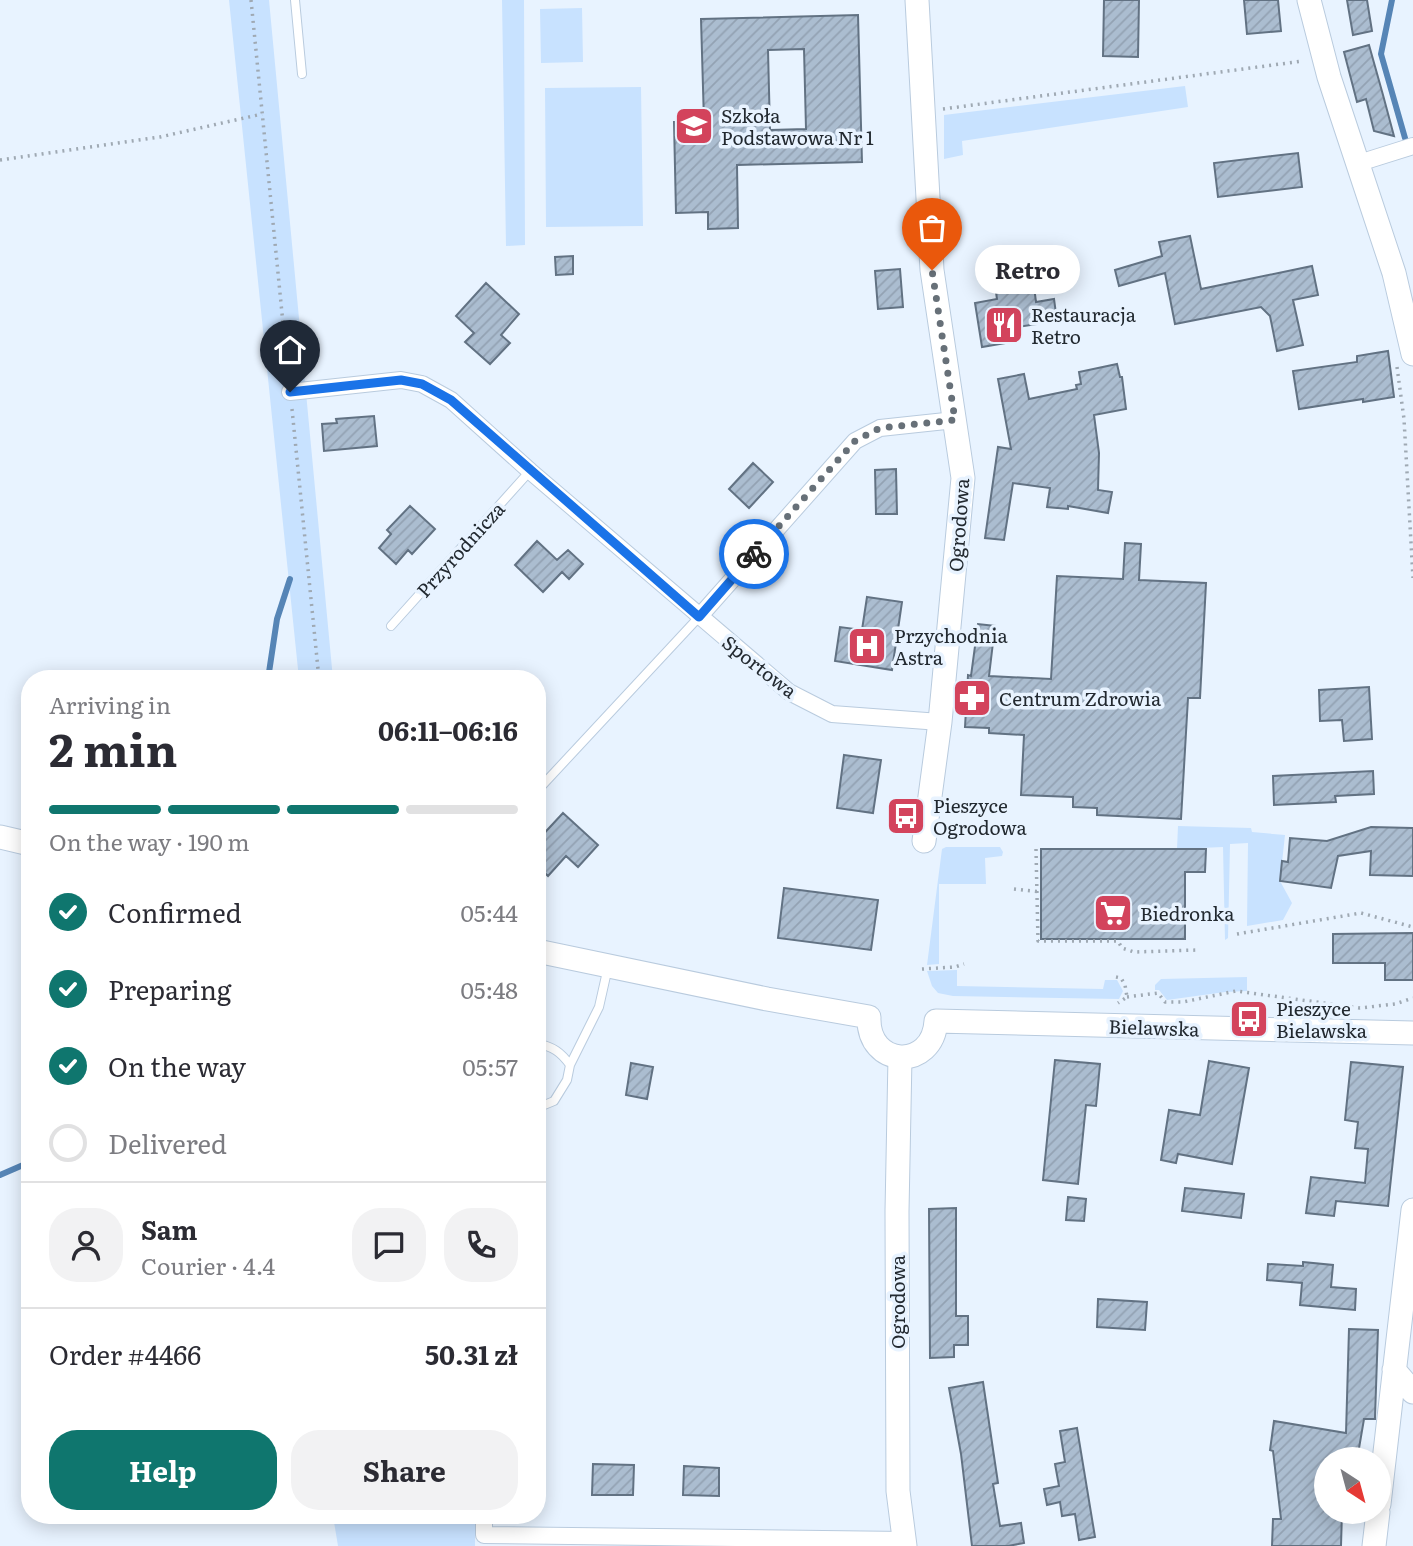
<!DOCTYPE html>
<meta charset="utf-8">
<style>
body{margin:0;font-family:Literata,serif;background:#f2f2f3;color:#2b2b33;height:100vh;display:flex;flex-direction:column;font-size:26px;white-space:nowrap}
*{box-sizing:border-box;margin:0}
p{font-size:23px;color:#7c7c81}
.icon{flex:none;width:38px;height:38px;fill:none;stroke:currentColor;stroke-width:2;stroke-linecap:round;stroke-linejoin:round}
.map{position:relative;flex:1;overflow:hidden}
.panel{position:absolute;left:21px;top:670px;width:525px;height:854px;display:flex;flex-direction:column;background:#fff;border-radius:28px;box-shadow:0 4px 18px #0003}
.panel>*{flex:none}
.needle{width:46px;rotate:144deg}
.buttons{position:absolute;left:1314px;top:1447px;display:grid;gap:14px}
.buttons a{display:grid;place-items:center;width:77px;height:77px;border-radius:50%;background:#fff;box-shadow:0 4px 18px #0003;font-size:35px}
.pin{position:absolute;display:grid;place-items:center;width:60px;height:60px;color:#fff;margin:-72px -30px;border-radius:50% 50% 50% 0;rotate:-45deg;box-shadow:0 0 7px #0007}
.pin .icon{rotate:45deg}
.courier{position:absolute;display:grid;place-items:center;width:70px;height:70px;margin:-35px;border:5px solid #1a73e8;border-radius:50%;background:#fff;color:#222;box-shadow:0 2px 9px #0007}
.bubble{position:absolute;height:49px;border-radius:24px;background:#fff;box-shadow:0 4px 18px #0003;font-size:23px;font-weight:700;line-height:49px;text-align:center}
.head em{font-style:normal;font-weight:700}
.head div{display:flex;flex-direction:column-reverse}
.head{display:flex;align-items:center;justify-content:space-between;height:119px;padding:0 28px}
h1{font-size:46px;font-weight:700;line-height:52px}
.bar{display:grid;grid-template-columns:repeat(4,1fr);gap:10px 7px;align-content:center;height:84px;padding:0 28px}
.bar i{height:9px;border-radius:5px;background:#e1e1e2}
.bar .selected{background:#0f766e}
.bar p{grid-column:span 4}
.line{display:flex;align-items:center;gap:18px;padding:0 28px;border-top:2px solid #e1e1e2}
.line div{flex:1}
.round{display:grid;place-items:center;flex:none;width:74px;height:74px;border-radius:28px;background:#f2f2f3}
ol{padding:0 28px;list-style:none}
li{display:flex;align-items:center;gap:21px;height:77px}
li p{margin-inline-start:auto}
li .icon{padding:7px;border-radius:50%;background:#0f766e;color:#fff;stroke-width:4}
li:last-child{color:#7c7c81}
li i{width:38px;height:38px;border:4px solid #e1e1e2;border-radius:50%}
.button{display:flex;gap:14px;margin-top:auto;padding:14px 28px}
.button a{flex:1;height:80px;border-radius:28px;background:#0f766e;color:#fff;font-size:28px;font-weight:700;line-height:80px;text-align:center}
.button a+a{background:#f2f2f3;color:#2b2b33}
.map>svg:first-child{display:block}
.grass{fill:#c8e2ff}
.lines{fill:none;stroke-linecap:round;stroke-linejoin:round}
.stream{stroke:#5685b6;stroke-width:6}
.building{fill:url(#building-hatch);stroke:#627283;stroke-width:2;fill-rule:evenodd}
.lane-casing{stroke:#b9cbde;stroke-width:10}
.street-casing{stroke:#b9cbde;stroke-width:18}
.secondary-casing{stroke:#b9cbde;stroke-width:25}
.path{stroke:#9fa9b3;stroke-width:3.5;stroke-dasharray:2 5;stroke-linecap:butt}
.lane{stroke:#fff;stroke-width:8}
.street{stroke:#fff;stroke-width:16}
.secondary{stroke:#fff;stroke-width:23}
.done{stroke:#677078;stroke-width:7;stroke-dasharray:0 12.6}
.route{stroke:#1a73e8;stroke-width:9}
.labels{text-anchor:middle;dominant-baseline:central;stroke-width:7;stroke-linejoin:round;paint-order:stroke}
.poi-label{font-size:19px;fill:#222930;stroke:#e8f3ff;text-anchor:start}
.street-label{font-size:19px;fill:#222930;stroke:#e8f3ff}
</style>
<div class="map">
<svg width="1413" height="1546" viewBox="0 0 1413 1546">
<defs>
<pattern id="building-hatch" width="6" height="6" patternUnits="userSpaceOnUse" patternTransform="scale(1.75)"><rect width="6" height="6" fill="#abbdd0"/><path d="M-1 1l2-2M0 6l6-6M5 7l2-2" fill="none" stroke="#93a2b3"/></pattern>
</defs>
<rect width="100%" height="100%" fill="#e8f3ff"/>
<!-- grass -->
<path class="grass" d="M 229,0 L 269,0 L 333,679 L 299,679 Z
M 502,0 L 524,0 L 525,245 L 506,246 Z
M 582,8 L 583,62 L 541,63 L 540,9 Z
M 1185,86 L 1188,107 L 962,141 L 963,155 L 944,159 L 944,115 Z
M 641,87 L 643,226 L 546,227 L 545,88 Z
M 1178,826 L 1251,828 L 1252,832 L 1285,835 L 1280,881 L 1292,903 L 1283,920 L 1247,926 L 1248,843 L 1230,844 L 1228,938 L 1225,940 L 1223,847 L 1177,849 Z
M 946,847 L 1000,847 L 1003,852 L 1002,856 L 985,858 L 986,884 L 939,884 L 939,964 L 927,965 L 942,849 Z
M 957,970 L 957,986 L 1103,989 L 1105,980 L 1117,980 L 1123,991 L 1119,999 L 953,996 L 938,993 L 932,986 L 927,971 Z
M 1247,977 L 1247,991 L 1225,992 L 1167,1000 L 1159,990 L 1155,990 L 1155,985 L 1161,979 Z
M 333,1516 L 475,1516 L 475,1546 L 338,1546 Z"/>
<g class="lines">
<!-- stream -->
<path class="stream" d="M 1392,0 L 1381,54 L 1405,138
M 268,679 L 277,619 L 290,579
M 0,1175 L 30,1162"/>
</g>
<!-- building -->
<path class="building" d="M 1104,0 L 1139,0 L 1138,57 L 1103,56 Z
M 1244,0 L 1278,0 L 1281,31 L 1247,34 Z
M 1347,0 L 1367,0 L 1372,31 L 1353,35 Z
M 858,15 L 862,162 L 737,165 L 738,228 L 708,229 L 708,212 L 676,213 L 674,122 L 704,122 L 701,19 ZM 804,49 L 806,129 L 770,130 L 768,50 Z
M 1369,45 L 1383,95 L 1394,136 L 1374,131 L 1366,99 L 1357,102 L 1344,52 Z
M 1298,153 L 1302,187 L 1218,197 L 1214,163 Z
M 1190,236 L 1201,289 L 1312,266 L 1318,295 L 1293,300 L 1303,345 L 1277,351 L 1270,316 L 1261,307 L 1175,324 L 1165,273 L 1119,286 L 1115,270 L 1162,256 L 1159,242 Z
M 1029,247 L 1036,302 L 1054,299 L 1057,321 L 1004,329 L 1006,343 L 982,347 L 975,303 L 997,299 L 990,252 Z
M 573,256 L 573,274 L 556,275 L 555,257 Z
M 900,269 L 903,307 L 878,309 L 875,271 Z
M 486,283 L 519,314 L 501,335 L 510,343 L 490,364 L 465,342 L 474,333 L 456,316 Z
M 1388,351 L 1394,397 L 1363,402 L 1363,399 L 1299,409 L 1293,371 L 1357,362 L 1357,356 Z
M 1117,364 L 1120,377 L 1122,377 L 1126,409 L 1094,415 L 1099,453 L 1098,490 L 1112,492 L 1108,513 L 1068,506 L 1068,509 L 1047,507 L 1050,488 L 1013,483 L 1004,540 L 985,538 L 998,447 L 1011,449 L 998,379 L 1024,374 L 1029,399 L 1077,389 L 1076,385 L 1081,384 L 1079,372 Z
M 374,416 L 377,446 L 324,451 L 322,424 L 337,423 L 336,419 Z
M 753,463 L 773,482 L 749,508 L 729,489 Z
M 896,469 L 897,514 L 876,514 L 875,470 Z
M 410,506 L 435,529 L 412,554 L 408,550 L 396,564 L 379,548 L 391,534 L 387,530 Z
M 537,541 L 557,560 L 568,550 L 583,564 L 569,579 L 562,572 L 543,592 L 515,565 Z
M 1125,543 L 1141,544 L 1139,580 L 1206,583 L 1200,698 L 1188,698 L 1181,819 L 1097,815 L 1097,808 L 1073,807 L 1073,797 L 1021,795 L 1024,735 L 989,733 L 989,728 L 965,727 L 968,675 L 971,676 L 978,624 L 995,626 L 989,676 L 1051,679 L 1057,576 L 1123,579 Z
M 867,597 L 902,602 L 892,670 L 835,661 L 840,627 L 862,630 Z
M 1369,687 L 1372,739 L 1344,741 L 1342,720 L 1320,721 L 1319,690 Z
M 844,755 L 881,760 L 873,813 L 837,808 Z
M 1373,771 L 1374,794 L 1335,796 L 1336,802 L 1274,805 L 1273,776 Z
M 563,813 L 598,845 L 578,867 L 566,856 L 548,876 L 537,866 L 537,841 Z
M 1371,827 L 1413,828 L 1413,876 L 1370,875 L 1371,851 L 1338,856 L 1331,888 L 1280,881 L 1282,861 L 1288,862 L 1290,838 L 1327,841 Z
M 1041,849 L 1206,849 L 1205,872 L 1185,872 L 1185,939 L 1041,939 Z
M 784,888 L 878,900 L 871,950 L 778,938 Z
M 1413,933 L 1413,980 L 1385,980 L 1385,963 L 1333,963 L 1333,934 Z
M 1055,1060 L 1100,1064 L 1096,1106 L 1086,1105 L 1078,1184 L 1043,1180 Z
M 1209,1061 L 1249,1068 L 1232,1164 L 1178,1154 L 1176,1163 L 1161,1160 L 1169,1110 L 1200,1115 Z
M 1351,1062 L 1403,1067 L 1388,1206 L 1336,1201 L 1334,1216 L 1306,1213 L 1311,1177 L 1365,1183 L 1368,1149 L 1355,1148 L 1358,1122 L 1345,1120 Z
M 631,1063 L 653,1067 L 647,1099 L 626,1095 Z
M 1185,1188 L 1244,1194 L 1241,1218 L 1182,1211 Z
M 1068,1197 L 1086,1199 L 1084,1221 L 1066,1220 Z
M 956,1208 L 956,1316 L 968,1316 L 968,1345 L 954,1345 L 954,1357 L 930,1358 L 929,1209 Z
M 1303,1262 L 1333,1265 L 1331,1287 L 1356,1289 L 1355,1310 L 1300,1305 L 1302,1283 L 1267,1280 L 1268,1264 L 1303,1266 Z
M 1098,1299 L 1147,1302 L 1145,1330 L 1097,1327 Z
M 1349,1329 L 1378,1330 L 1375,1417 L 1375,1419 L 1364,1419 L 1357,1460 L 1326,1460 L 1326,1512 L 1342,1512 L 1341,1546 L 1272,1546 L 1273,1519 L 1281,1519 L 1273,1451 L 1270,1450 L 1274,1421 L 1346,1433 Z
M 983,1382 L 998,1483 L 993,1484 L 1000,1526 L 1021,1523 L 1024,1543 L 1008,1546 L 972,1546 L 961,1454 L 949,1388 Z
M 1077,1428 L 1095,1537 L 1079,1540 L 1075,1514 L 1062,1516 L 1060,1502 L 1047,1505 L 1044,1489 L 1059,1486 L 1055,1464 L 1065,1462 L 1060,1431 Z
M 593,1464 L 634,1465 L 633,1495 L 592,1495 Z
M 684,1466 L 719,1468 L 719,1496 L 683,1495 Z"/>
<g class="lines">
<!-- lane casing -->
<g class="lane-casing">
<path id="lane" d="M 295,0 L 302,74
M 391,626 L 530,471
M 537,791 L 699,617
M 537,1043 C 553,1047 561,1052 570,1065
M 537,1108 L 554,1101 L 567,1080 L 570,1065 L 599,1007 L 608,967"/>
</g>
<!-- street casing -->
<g class="street-casing">
<path id="street" d="M 1359,163 L 1413,146
M 290,392 L 401,380 L 422,384 L 451,400 L 530,471 L 789,692 L 832,714 L 940,722
M 699,617 L 855,441 L 880,428 L 955,420
M 484,1516 L 484,1535 L 905,1540"/>
</g>
<!-- secondary casing -->
<g class="secondary-casing">
<path id="secondary" d="M 917,0 L 932,270 L 963,478 L 940,722 L 924,841
M 1309,0 L 1329,77 L 1394,273 L 1413,354
M 0,837 L 30,844
M 537,951 L 767,999 L 869,1017 C 867,1068 933,1071 936,1021 L 1413,1033
M 900,1057 L 897,1211 L 898,1491 L 905,1546
M 1394,1370 L 1413,1392
M 1379,1504 L 1413,1210
M 1374,1546 L 1378,1512"/>
</g>
<!-- path -->
<path class="path" d="M 251,0 L 288,374
M 943,109 L 1303,61
M 0,160 L 160,137 L 262,114
M 1397,367 L 1404,419 L 1413,578
M 292,409 L 319,679
M 1036,849 L 1038,941 L 1118,941 L 1122,948 L 1134,952 L 1198,950
M 1014,889 L 1041,892
M 1237,934 L 1361,913 L 1413,927
M 922,969 L 955,967 L 964,964
M 1116,977 L 1121,978 L 1125,985 L 1127,997 L 1118,1003
M 1127,997 L 1158,993 L 1165,1002 L 1183,1002 L 1236,991 L 1360,1008 L 1395,1004 L 1413,998"/>
<!-- lane -->
<use href="#lane" class="lane"/>
<!-- street -->
<use href="#street" class="street"/>
<!-- secondary -->
<use href="#secondary" class="secondary"/>
</g>
<g class="lines">
<!-- done -->
<path class="done" d="M 754,554 L 855,441 L 880,428 L 955,420 L 932,270"/>
<!-- route -->
<path class="route" d="M 290,392 L 401,380 L 422,384 L 451,400 L 699,617 L 754,554"/>
</g>
<!-- icons -->
<defs>
<g id="school-square" transform="scale(2.0125)"><rect x="-9" y="-9" width="18" height="18" rx="4" fill="#d3435c" stroke="#e8f3ff"/><path d="M0-5L7-2L0 1L-7-2ZM-4 1L0 2.5L4 1V4Q0 6-4 4Z" fill="#fff"/></g>
<g id="restaurant-square" transform="scale(2.0125)"><rect x="-9" y="-9" width="18" height="18" rx="4" fill="#d3435c" stroke="#e8f3ff"/><path d="M-5-6h1v4h1v-4h1v4h1v-4h1v5L-1.5 .5V6h-2V.5L-5-1ZM5-6V6H3V1.5H1.5Q1.5-4 5-6Z" fill="#fff"/></g>
<g id="hospital-square" transform="scale(2.0125)"><rect x="-9" y="-9" width="18" height="18" rx="4" fill="#d3435c" stroke="#e8f3ff"/><path d="M-5-5h3v3.5h4V-5h3V5h-3V1.5h-4V5h-3Z" fill="#fff"/></g>
<g id="pharmacy-square" transform="scale(2.0125)"><rect x="-9" y="-9" width="18" height="18" rx="4" fill="#d3435c" stroke="#e8f3ff"/><path d="M-2-6h4v4h4v4h-4v4h-4v-4h-4v-4h4Z" fill="#fff"/></g>
<g id="bus-square" transform="scale(2.0125)"><rect x="-9" y="-9" width="18" height="18" rx="4" fill="#d3435c" stroke="#e8f3ff"/><path d="M-5-6H5V4H4V6H2V4H-2V6H-4V4H-5ZM-3.5-4V0h7V-4ZM-3.5 1.2v1.5H-2V1.2ZM2 1.2v1.5H3.5V1.2Z" fill="#fff"/></g>
<g id="supermarket-square" transform="scale(2.0125)"><rect x="-9" y="-9" width="18" height="18" rx="4" fill="#d3435c" stroke="#e8f3ff"/><path d="M-6-5.5h2.5l.6 2H6L4.5 2H-2.5L-4.4-4H-6ZM-1.5 3.2a1.3 1.3 0 1 0 .1 0ZM3 3.2a1.3 1.3 0 1 0 .1 0Z" fill="#fff"/></g>
</defs>
<g fill-rule="evenodd">
<use href="#school-square" x="694" y="126"/>
<use href="#restaurant-square" x="1004" y="325"/>
<use href="#hospital-square" x="867" y="646"/>
<use href="#pharmacy-square" x="972" y="698"/>
<use href="#bus-square" x="906" y="816"/>
<use href="#supermarket-square" x="1113" y="913"/>
<use href="#bus-square" x="1249" y="1019"/>
</g>
<g class="labels">
<!-- poi labels -->
<g class="poi-label">
<text x="721" y="115">Szkoła<tspan x="721" dy="22">Podstawowa Nr 1</tspan></text>
<text x="1031" y="314">Restauracja<tspan x="1031" dy="22">Retro</tspan></text>
<text x="894" y="635">Przychodnia<tspan x="894" dy="22">Astra</tspan></text>
<text x="999" y="698">Centrum Zdrowia</text>
<text x="933" y="805">Pieszyce<tspan x="933" dy="22">Ogrodowa</tspan></text>
<text x="1140" y="913">Biedronka</text>
<text x="1276" y="1008">Pieszyce<tspan x="1276" dy="22">Bielawska</tspan></text>
</g>
<!-- street labels -->
<g class="street-label">
<text transform="translate(958 525) rotate(-86)">Ogrodowa</text>
<text transform="translate(460 549) rotate(-48)">Przyrodnicza</text>
<text transform="translate(760 666) rotate(38)">Sportowa</text>
<text transform="translate(1154 1027) rotate(2)">Bielawska</text>
<text transform="translate(897 1302) rotate(-90)">Ogrodowa</text>
</g>
</g>
</svg>
<div class="buttons">
<a><svg class="needle" viewBox="-14 -14 28 28"><path d="M0-13l5 13h-10z" fill="#e53935"/><path d="M0 13l5-13h-10z" fill="#7c7c81"/></svg></a>
</div>
<div class="pin" style="left:932px;top:270px;background:#ea580c"><svg class="icon" aria-label="bag" viewBox="0 0 24 24"><path d="M5 8h14l-1 12H6zM9 8a3 3 0 0 1 6 0"/></svg></div>
<div class="pin" style="left:290px;top:392px;background:#1f2937"><svg class="icon" aria-label="home" viewBox="0 0 24 24"><path d="M3 11l9-7 9 7M6 9v11h12V9"/></svg></div>
<div class="courier" style="left:754px;top:554px"><svg class="icon" aria-label="bike" viewBox="0 0 24 24"><circle cx="6" cy="16" r="4"/><circle cx="18" cy="16" r="4"/><path d="M6 16l4-8h5l3 8M10 8l3 8H6M13 5h3"/></svg></div>
<div class="bubble" style="left:975px;top:245px;width:105px">Retro</div>
<section class="panel">
<div class="head"><div><h1>2 min</h1><p>Arriving in</p></div><em>06:11–06:16</em></div>
<div class="bar"><i class="selected"></i><i class="selected"></i><i class="selected"></i><i></i><p>On the way · 190 m</p></div>
<ol>
<li><svg class="icon" aria-label="check" viewBox="0 0 24 24"><path d="M5 12l5 5 9-10"/></svg>Confirmed<p>05:44</p></li>
<li><svg class="icon" aria-label="check" viewBox="0 0 24 24"><path d="M5 12l5 5 9-10"/></svg>Preparing<p>05:48</p></li>
<li><svg class="icon" aria-label="check" viewBox="0 0 24 24"><path d="M5 12l5 5 9-10"/></svg>On the way<p>05:57</p></li>
<li><i></i>Delivered</li>
</ol>
<div class="line" style="height:126px"><a class="round"><svg class="icon" aria-label="person" viewBox="0 0 24 24"><circle cx="12" cy="8" r="4"/><path d="M4 21q1-7 8-7t8 7"/></svg></a><div><b>Sam</b><p>Courier · 4.4</p></div><a class="round"><svg class="icon" aria-label="chat" viewBox="0 0 24 24"><path d="M4 5h16v11H9l-5 4z"/></svg></a><a class="round"><svg class="icon" aria-label="phone" viewBox="0 0 24 24"><path d="M5 4h4l2 5-3 2q2 4 5 5l2-3 5 2v4C11 20 4 13 5 4z"/></svg></a></div>
<div class="line" style="height:91px"><div>Order #4466</div><b>50.31 zł</b></div>
<div class="button"><a>Help</a><a>Share</a></div>
</section>
</div>
